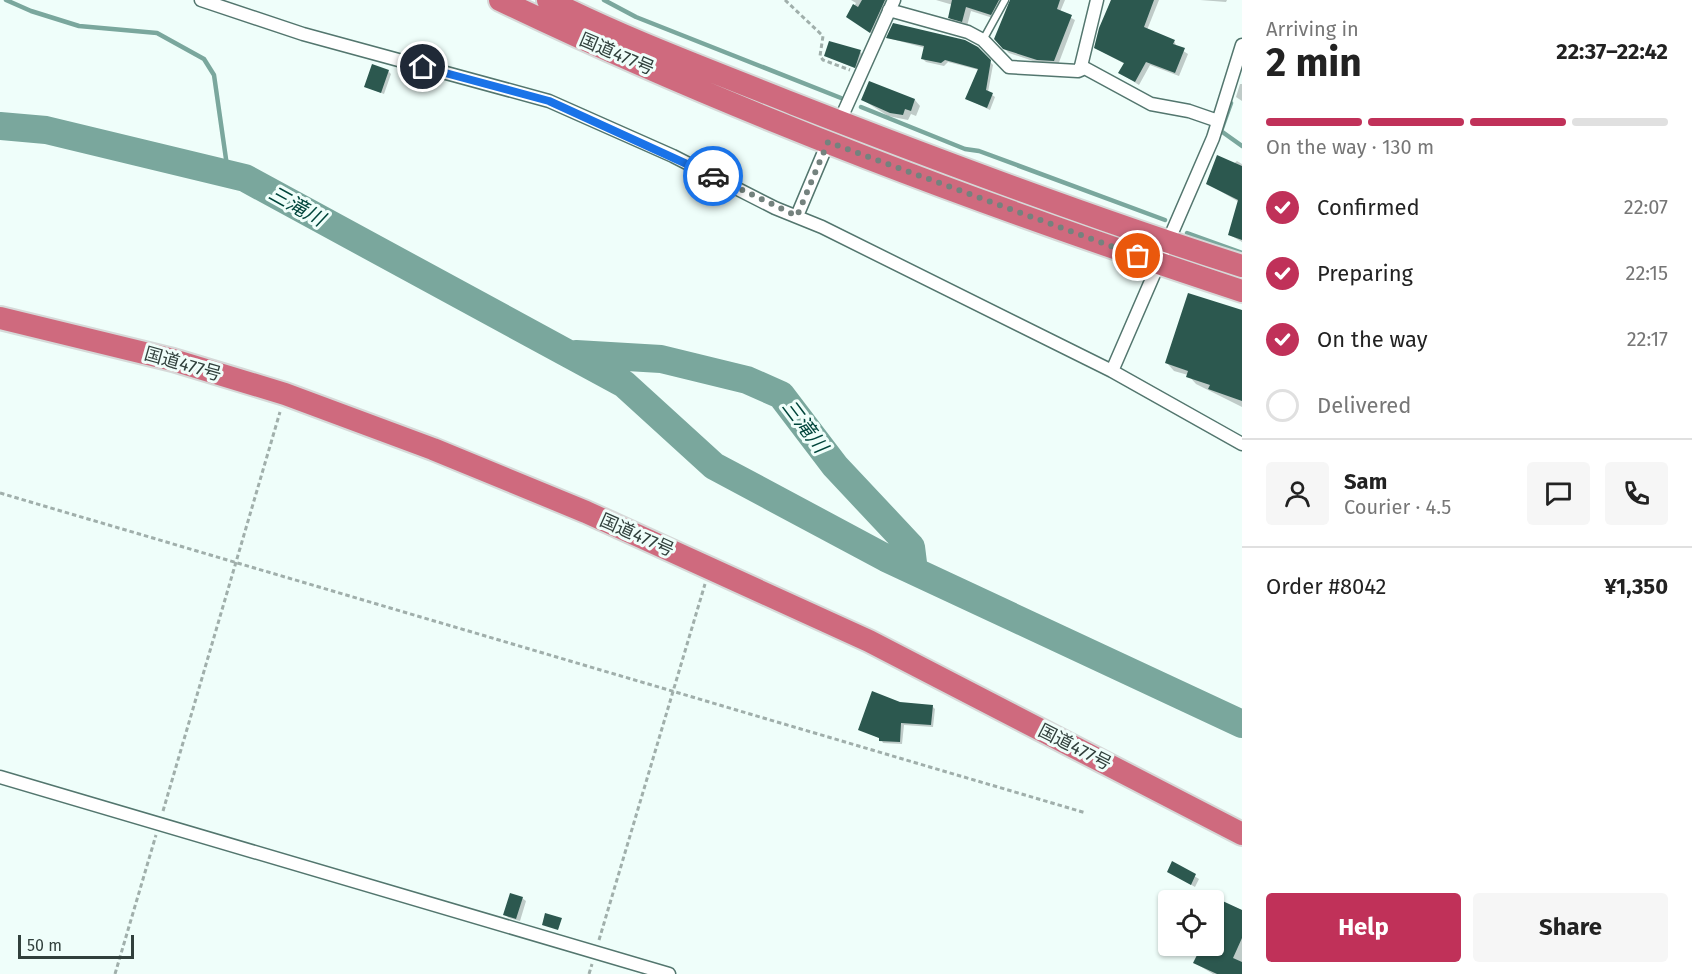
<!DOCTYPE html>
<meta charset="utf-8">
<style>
body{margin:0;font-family:"Fira Sans","Noto Sans JP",sans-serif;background:#f6f6f6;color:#222;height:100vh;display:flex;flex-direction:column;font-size:22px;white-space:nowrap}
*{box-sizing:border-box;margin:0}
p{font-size:20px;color:#767676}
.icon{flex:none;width:33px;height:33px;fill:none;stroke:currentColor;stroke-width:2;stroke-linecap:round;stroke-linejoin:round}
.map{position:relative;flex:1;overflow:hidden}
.panel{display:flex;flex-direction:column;background:#fff;width:450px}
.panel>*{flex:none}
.fabs{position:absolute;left:1158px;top:890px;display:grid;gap:12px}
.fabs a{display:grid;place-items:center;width:66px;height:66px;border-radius:6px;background:#fff;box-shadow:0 2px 4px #0004;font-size:30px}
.scale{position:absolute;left:18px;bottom:15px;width:116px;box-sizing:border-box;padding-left:6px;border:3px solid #31403c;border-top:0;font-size:16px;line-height:21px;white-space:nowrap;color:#31403c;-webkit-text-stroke:4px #effefa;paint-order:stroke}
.pin{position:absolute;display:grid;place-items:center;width:51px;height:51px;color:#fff;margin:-26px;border:3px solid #fff;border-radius:50%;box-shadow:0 2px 6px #0007}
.courier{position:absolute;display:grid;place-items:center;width:60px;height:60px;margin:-30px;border:4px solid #1a73e8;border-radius:50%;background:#fff;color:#222;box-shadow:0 2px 8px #0007}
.summary em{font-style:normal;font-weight:700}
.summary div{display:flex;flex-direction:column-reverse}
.summary{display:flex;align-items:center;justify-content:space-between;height:102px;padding:0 24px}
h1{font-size:39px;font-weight:700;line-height:45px}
.bar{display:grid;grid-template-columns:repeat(4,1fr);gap:9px 6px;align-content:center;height:72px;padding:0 24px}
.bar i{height:8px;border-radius:4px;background:#e0e0e0}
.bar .selected{background:#c03159}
.bar p{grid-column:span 4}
.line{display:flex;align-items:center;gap:15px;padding:0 24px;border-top:2px solid #e0e0e0}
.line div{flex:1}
.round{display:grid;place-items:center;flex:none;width:63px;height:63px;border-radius:6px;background:#f6f6f6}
ol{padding:0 24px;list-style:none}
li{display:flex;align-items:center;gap:18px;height:66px}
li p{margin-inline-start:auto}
li .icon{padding:6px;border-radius:50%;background:#c03159;color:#fff;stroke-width:4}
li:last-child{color:#767676}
li i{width:33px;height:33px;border:3px solid #e0e0e0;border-radius:50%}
.primary-button{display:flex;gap:12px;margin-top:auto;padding:12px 24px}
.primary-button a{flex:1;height:69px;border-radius:6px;background:#c03159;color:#fff;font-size:24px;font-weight:700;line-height:69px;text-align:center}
.primary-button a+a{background:#f6f6f6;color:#222}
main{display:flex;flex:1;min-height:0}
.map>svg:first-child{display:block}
.shadow{fill:#0003}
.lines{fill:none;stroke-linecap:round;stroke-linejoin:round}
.stream{stroke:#7aa79d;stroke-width:4.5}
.river{stroke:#7aa79d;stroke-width:28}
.building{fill:#2c584f}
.lane-casing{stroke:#53766e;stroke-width:9}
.street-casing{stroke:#53766e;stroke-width:15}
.highway-casing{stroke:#d6d9d8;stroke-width:26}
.path{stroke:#a0afab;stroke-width:3;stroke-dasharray:4.5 3;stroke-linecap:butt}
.lane{stroke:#fff;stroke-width:6}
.street{stroke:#fff;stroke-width:12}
.highway{stroke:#cf6a7e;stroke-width:22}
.done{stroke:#74827e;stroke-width:6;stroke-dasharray:0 10.8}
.route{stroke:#1a73e8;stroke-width:8}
.labels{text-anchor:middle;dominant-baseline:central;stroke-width:6;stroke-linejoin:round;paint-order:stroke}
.street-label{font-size:18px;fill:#31403c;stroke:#effefa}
.water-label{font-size:20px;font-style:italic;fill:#00453b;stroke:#effefa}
</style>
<main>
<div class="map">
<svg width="1242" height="974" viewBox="0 0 1242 974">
<rect width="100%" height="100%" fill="#effefa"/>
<!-- shadow -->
<path class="shadow" d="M 851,0 L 893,0 L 875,36 L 848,16 L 856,3 Z
M 936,0 L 1004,0 L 996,19 L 971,11 L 967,26 L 954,22 L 949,17 L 953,5 Z
M 1015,0 L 1065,0 L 1060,12 L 1075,20 L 1058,65 L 1042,64 L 1009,53 L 995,39 Z
M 1111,0 L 1159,0 L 1147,30 L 1174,41 L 1177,47 L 1188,54 L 1179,76 L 1150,65 L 1139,85 L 1120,73 L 1125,64 L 1095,48 Z
M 1200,0 L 1227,0 L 1226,2 Z
M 888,38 L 977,48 L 993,65 L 988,92 L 995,97 L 990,110 L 967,99 L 979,70 L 948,62 L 944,66 L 926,62 L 923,59 L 925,48 Z
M 860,52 L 863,54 L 857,69 L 826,56 Z
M 388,71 L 391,74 L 384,94 L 366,87 Z
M 1240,84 L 1242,84 L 1242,101 L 1236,97 Z
M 863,100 L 915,100 L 920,106 L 916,116 L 911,114 L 908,120 L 888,116 Z
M 1237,161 L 1242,164 L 1242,242 L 1230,235 L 1239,202 L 1208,184 Z
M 1242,311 L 1242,407 L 1196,384 L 1188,375 L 1174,371 L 1167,363 Z
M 900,704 L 932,706 L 935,709 L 933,727 L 904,725 L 902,744 L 883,743 L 881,739 L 860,729 Z
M 1173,863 L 1199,879 L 1195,887 L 1169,872 Z
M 522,898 L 526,901 L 520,921 L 509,918 L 505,914 Z
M 1215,899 L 1242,910 L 1242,974 L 1213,974 L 1195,963 L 1204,945 L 1214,945 Z"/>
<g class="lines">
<!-- stream -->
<path class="stream" d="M 6,0 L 31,11 L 79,26 L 157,33 L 204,59 L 214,75 L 228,173
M 604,0 L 636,17 L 841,98
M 1231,103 L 1221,131 L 1242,146
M 861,107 L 965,149 L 979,151 L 1165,220
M 1187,233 L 1242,253"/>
<!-- river -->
<path class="river" d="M 0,126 L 46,130 L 245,178 L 624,384 L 714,466 L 886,558 L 1242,724
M 576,354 L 661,359 L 747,380 L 781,395 L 835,466 L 911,547 L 914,571"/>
</g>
<!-- building -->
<path class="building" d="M 862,0 L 885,0 L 870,33 L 846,17 L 853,4 L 858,7 Z
M 952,0 L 999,0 L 991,15 L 966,7 L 962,22 L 948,18 Z
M 1010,0 L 1060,0 L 1057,9 L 1072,15 L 1054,61 L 1037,60 L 1003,49 L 994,39 Z
M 1111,0 L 1154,0 L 1144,27 L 1175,40 L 1173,44 L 1185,48 L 1175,73 L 1146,62 L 1135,82 L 1118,73 L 1124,63 L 1094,48 L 1099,28 Z
M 893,23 L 965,40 L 978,47 L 991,60 L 986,90 L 993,93 L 987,108 L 965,99 L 978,69 L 945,60 L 941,63 L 921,59 L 924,46 L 886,38 Z
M 829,41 L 861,50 L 855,68 L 824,56 Z
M 372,64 L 389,70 L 381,93 L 364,87 Z
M 869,81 L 915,99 L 911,111 L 905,109 L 903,115 L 890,113 L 861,100 Z
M 1217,155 L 1242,166 L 1242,240 L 1228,235 L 1238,200 L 1206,184 Z
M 1188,293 L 1242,310 L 1242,401 L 1208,389 L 1210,385 L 1186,377 L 1188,371 L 1165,363 Z
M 872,691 L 900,702 L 933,705 L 931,725 L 901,723 L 900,742 L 879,741 L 879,738 L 858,730 Z
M 1172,861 L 1196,874 L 1191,885 L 1167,872 Z
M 510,893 L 523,897 L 516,919 L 503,915 Z
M 1214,897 L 1242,910 L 1242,938 L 1233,958 L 1242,962 L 1242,974 L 1217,974 L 1193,963 L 1202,945 L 1214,945 Z
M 545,913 L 562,918 L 558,930 L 542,925 Z"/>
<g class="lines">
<!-- lane casing -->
<g class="lane-casing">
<path id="lane" d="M 983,40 L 1005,0"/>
</g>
<!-- street casing -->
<g class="street-casing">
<path id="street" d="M 201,0 L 303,34 L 549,101 L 673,156 L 775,208 L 822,227 L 1112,371 L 1242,444
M 1097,0 L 1081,66 L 1151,104 L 1189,111 L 1218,121
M 889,10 L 968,32 L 983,40 L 1009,67 L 1078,71 L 1085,68
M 838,125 L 894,0
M 797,216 L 829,140
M 1112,371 L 1213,138 L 1242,45
M 0,777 L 669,974"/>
</g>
<!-- highway casing -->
<g class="highway-casing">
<path id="highway" d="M 500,0 C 739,115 990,208 1242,291
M 548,0 C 627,40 712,71 794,104 C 942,162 1091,218 1242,266
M 0,318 L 173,360 L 285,394 L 433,449 L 586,512 L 869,641 L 1242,834"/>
</g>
<!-- path -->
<path class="path" d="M 785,0 L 823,36 L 820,56 L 823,60 L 850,70
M 0,493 L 1086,813
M 163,811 L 280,412
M 599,940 L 705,584
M 115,974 L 156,835
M 589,974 L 592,964"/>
<!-- lane -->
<use href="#lane" class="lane"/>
<!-- street -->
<use href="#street" class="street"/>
<!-- highway -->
<use href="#highway" class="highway"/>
</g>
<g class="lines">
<!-- done -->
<path class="done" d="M 713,176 L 797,216 L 828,142 L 1138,256"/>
<!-- route -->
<path class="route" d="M 423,67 L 549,101 L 713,176"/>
</g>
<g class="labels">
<!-- street labels -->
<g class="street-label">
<text transform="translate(617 54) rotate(23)">国道477号</text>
<text transform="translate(183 364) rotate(16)">国道477号</text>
<text transform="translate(637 535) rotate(24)">国道477号</text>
<text transform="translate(1075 747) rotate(27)">国道477号</text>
</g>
<!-- water labels -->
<g class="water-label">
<text transform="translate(297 206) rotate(29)">三滝川</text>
<text transform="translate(805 426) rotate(53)">三滝川</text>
</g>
</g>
</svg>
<div class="fabs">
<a><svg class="icon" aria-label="locate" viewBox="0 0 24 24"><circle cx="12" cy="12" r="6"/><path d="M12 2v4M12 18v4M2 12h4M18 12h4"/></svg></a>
</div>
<div class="scale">50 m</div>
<div class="pin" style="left:1138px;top:256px;background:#ea580c"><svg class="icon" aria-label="bag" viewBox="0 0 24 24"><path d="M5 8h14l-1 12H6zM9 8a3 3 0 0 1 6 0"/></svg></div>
<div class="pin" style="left:423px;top:67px;background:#1f2937"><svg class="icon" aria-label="home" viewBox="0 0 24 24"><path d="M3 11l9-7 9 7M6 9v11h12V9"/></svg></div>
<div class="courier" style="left:713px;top:176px"><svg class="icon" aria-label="car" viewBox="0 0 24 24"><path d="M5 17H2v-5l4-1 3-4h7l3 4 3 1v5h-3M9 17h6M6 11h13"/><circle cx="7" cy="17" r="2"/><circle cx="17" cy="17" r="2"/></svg></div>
</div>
<section class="panel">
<div class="summary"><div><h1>2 min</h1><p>Arriving in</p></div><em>22:37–22:42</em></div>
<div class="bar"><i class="selected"></i><i class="selected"></i><i class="selected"></i><i></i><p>On the way · 130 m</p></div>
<ol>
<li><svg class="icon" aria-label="check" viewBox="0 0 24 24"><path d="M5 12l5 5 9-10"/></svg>Confirmed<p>22:07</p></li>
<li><svg class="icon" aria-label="check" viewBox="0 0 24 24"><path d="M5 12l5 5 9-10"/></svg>Preparing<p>22:15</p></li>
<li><svg class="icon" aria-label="check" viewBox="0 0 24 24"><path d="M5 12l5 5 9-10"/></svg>On the way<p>22:17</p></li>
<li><i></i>Delivered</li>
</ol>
<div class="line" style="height:108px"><a class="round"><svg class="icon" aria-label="person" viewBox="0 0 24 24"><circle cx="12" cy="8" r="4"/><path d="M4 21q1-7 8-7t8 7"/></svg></a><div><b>Sam</b><p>Courier · 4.5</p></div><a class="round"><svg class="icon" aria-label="chat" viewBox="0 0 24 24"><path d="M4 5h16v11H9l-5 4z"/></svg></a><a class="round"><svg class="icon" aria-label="phone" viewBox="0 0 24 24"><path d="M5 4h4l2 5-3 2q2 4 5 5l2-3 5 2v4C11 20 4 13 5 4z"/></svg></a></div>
<div class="line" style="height:78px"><div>Order #8042</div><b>¥1,350</b></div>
<div class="primary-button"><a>Help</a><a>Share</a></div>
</section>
</main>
